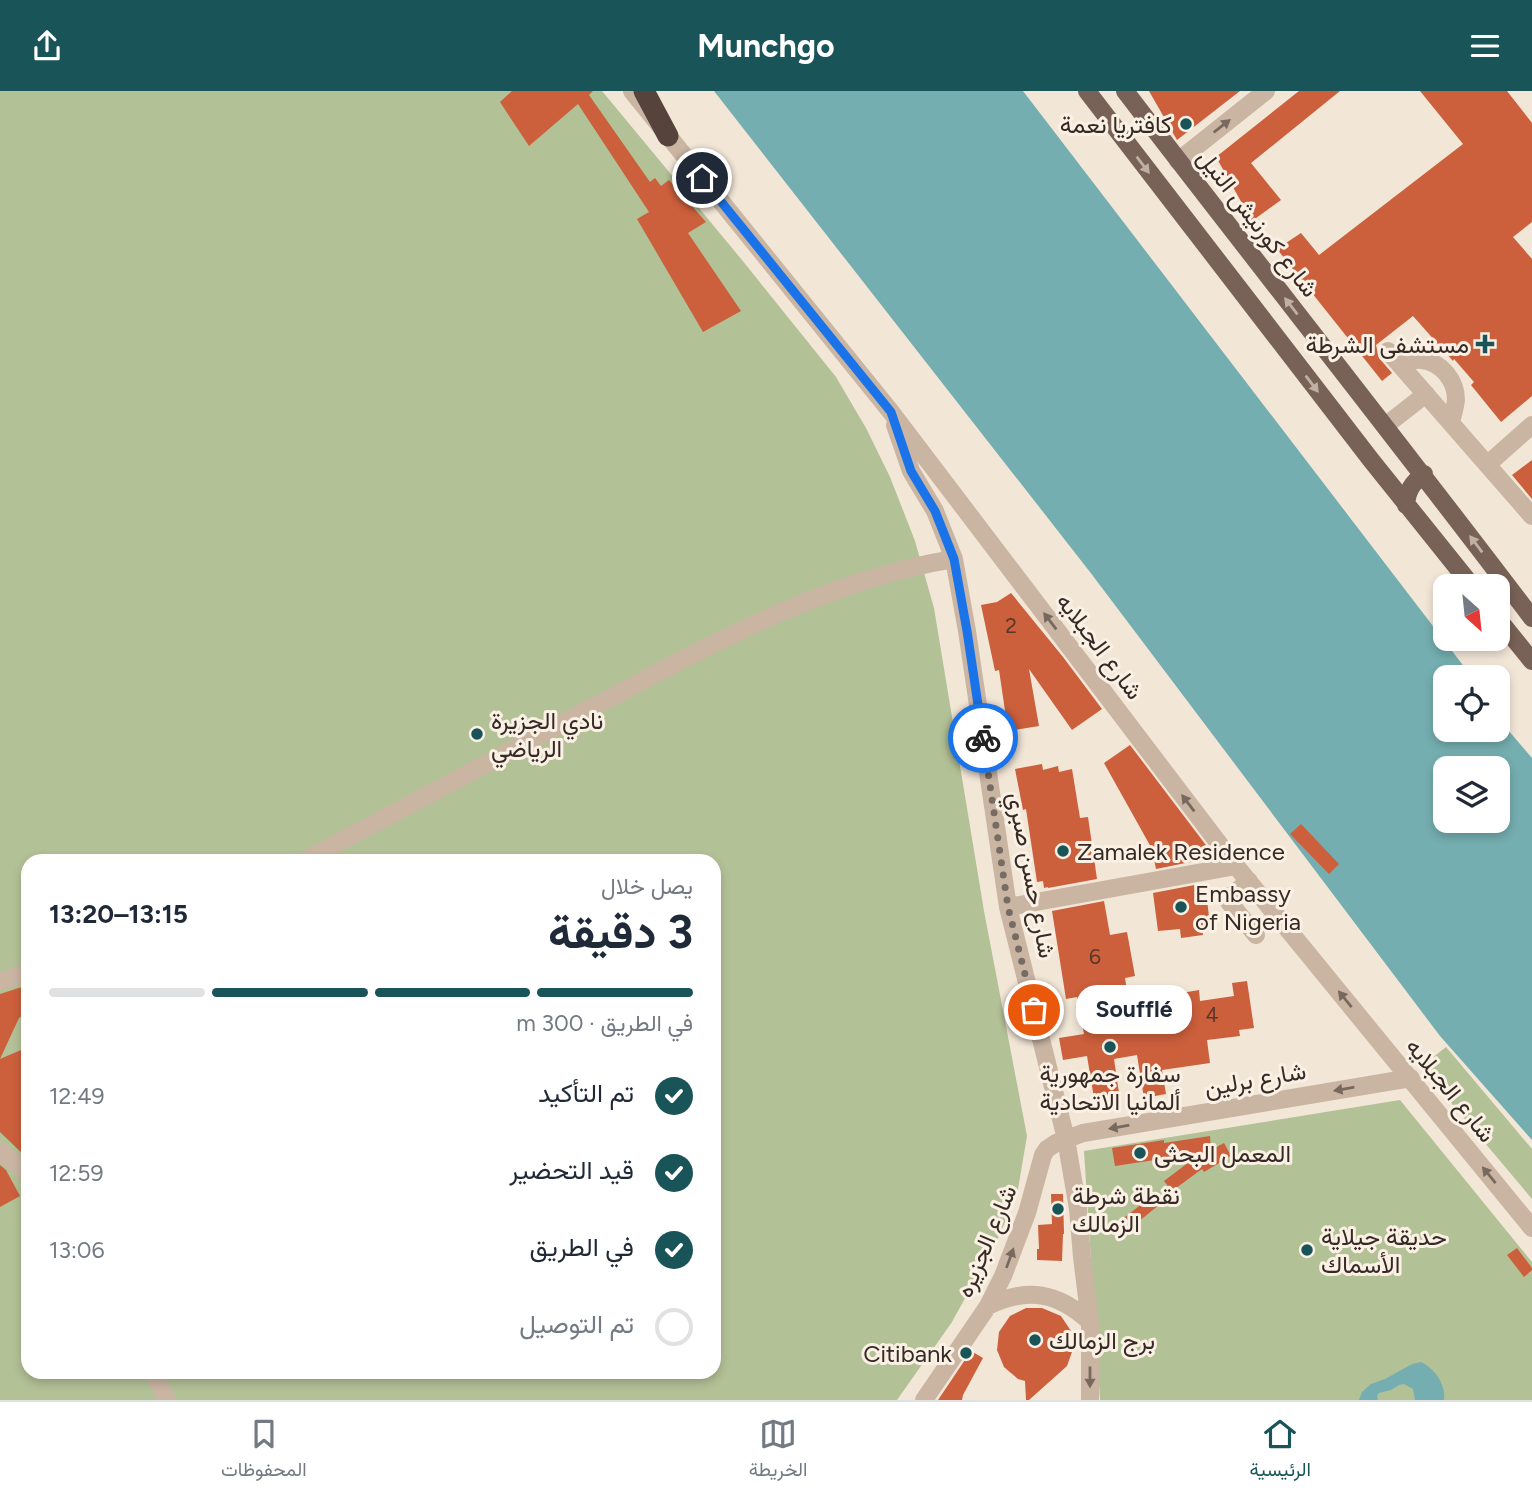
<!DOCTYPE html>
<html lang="ar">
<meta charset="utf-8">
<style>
body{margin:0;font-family:Figtree,Vazirmatn,sans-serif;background:#f2f2f3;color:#1f2937;direction:rtl;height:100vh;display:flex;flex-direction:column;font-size:26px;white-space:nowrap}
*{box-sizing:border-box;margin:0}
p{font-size:23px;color:#747a83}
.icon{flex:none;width:38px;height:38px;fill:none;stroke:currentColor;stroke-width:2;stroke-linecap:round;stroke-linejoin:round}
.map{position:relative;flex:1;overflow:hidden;direction:ltr}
.side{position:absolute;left:21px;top:763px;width:700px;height:525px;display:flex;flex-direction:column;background:#fff;border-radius:21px;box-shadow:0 4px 10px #0003;direction:rtl}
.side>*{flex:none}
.needle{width:46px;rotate:153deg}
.controls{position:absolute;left:1433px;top:483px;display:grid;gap:14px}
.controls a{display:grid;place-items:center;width:77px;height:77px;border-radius:14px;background:#fff;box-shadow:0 4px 10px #0003;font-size:35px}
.pin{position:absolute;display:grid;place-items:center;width:60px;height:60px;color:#fff;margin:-30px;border:4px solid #fff;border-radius:50%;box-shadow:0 2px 7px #0007}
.courier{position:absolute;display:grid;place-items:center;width:70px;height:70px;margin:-35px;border:5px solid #1a73e8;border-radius:50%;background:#fff;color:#222;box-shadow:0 2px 9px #0007}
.bubble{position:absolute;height:49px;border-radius:21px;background:#fff;box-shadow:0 4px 10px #0003;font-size:23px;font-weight:700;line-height:49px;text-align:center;direction:rtl}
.summary em{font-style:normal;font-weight:700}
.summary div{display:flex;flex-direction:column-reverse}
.summary{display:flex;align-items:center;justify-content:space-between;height:119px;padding:0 28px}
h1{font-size:46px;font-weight:700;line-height:52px}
.bar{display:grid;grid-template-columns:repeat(4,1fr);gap:10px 7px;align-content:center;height:84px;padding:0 28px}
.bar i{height:9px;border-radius:5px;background:#e0e1e3}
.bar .on{background:#195458}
.bar p{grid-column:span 4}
ol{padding:0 28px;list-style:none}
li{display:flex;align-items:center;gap:21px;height:77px}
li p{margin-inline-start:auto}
li .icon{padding:7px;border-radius:50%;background:#195458;color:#fff;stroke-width:4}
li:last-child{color:#747a83}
li i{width:38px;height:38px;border:4px solid #e0e1e3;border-radius:50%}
header{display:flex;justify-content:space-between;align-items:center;height:91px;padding:0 28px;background:#195458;color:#fff;font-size:32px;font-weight:700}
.tab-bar{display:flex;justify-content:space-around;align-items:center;height:98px;border-top:2px solid #e0e1e3;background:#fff;font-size:19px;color:#747a83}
.tab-bar a{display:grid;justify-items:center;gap:4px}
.tab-bar .on{color:#195458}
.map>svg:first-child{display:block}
.green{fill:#b3c197;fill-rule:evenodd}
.water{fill:#75aeb0;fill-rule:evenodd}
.building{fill:#cc5f3c}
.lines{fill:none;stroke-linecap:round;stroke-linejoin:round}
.minor{stroke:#cab5a3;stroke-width:18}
.major{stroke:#786156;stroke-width:18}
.highway{stroke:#56443c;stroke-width:21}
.oneway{fill:#78695e}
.oneway2{fill:#c0b0a4}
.done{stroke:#776c63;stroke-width:7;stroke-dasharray:0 12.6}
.route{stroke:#1a73e8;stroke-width:9}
.poi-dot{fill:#195458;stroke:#faf0e4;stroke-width:2.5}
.labels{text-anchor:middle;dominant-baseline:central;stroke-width:6;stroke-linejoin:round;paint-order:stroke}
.number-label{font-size:21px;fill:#5b372b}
.poi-label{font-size:24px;fill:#352a25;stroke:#faf0e4;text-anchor:start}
.street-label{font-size:24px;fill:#352a25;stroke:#faf0e4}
</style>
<header><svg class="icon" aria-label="menu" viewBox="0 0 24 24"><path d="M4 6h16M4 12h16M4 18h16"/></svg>Munchgo<svg class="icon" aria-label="share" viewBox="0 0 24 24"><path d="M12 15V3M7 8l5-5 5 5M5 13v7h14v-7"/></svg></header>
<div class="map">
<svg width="1532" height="1309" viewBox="0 0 1532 1309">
<rect width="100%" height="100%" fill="#f2e6d7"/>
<!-- green -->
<path class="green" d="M 0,0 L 602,0 L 742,169 L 836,286 L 866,337 L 890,386 L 915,450 L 934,517 L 984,820 L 1027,1045 L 1017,1104 L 998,1147 L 952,1231 L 897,1309 L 0,1309 ZM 28,770 L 714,770 L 714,1281 L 28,1281 Z
M 1446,956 L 1532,1058 L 1532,1108 L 1421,976 Z
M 1400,1009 L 1532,1171 L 1532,1309 L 1100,1309 L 1084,1060 Z"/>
<!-- water -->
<path class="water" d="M 714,0 L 1023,0 L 1472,586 L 1446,586 L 1446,639 L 1498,639 L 1498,625 L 1508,639 L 1532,667 L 1532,1049 L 1440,945 L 1090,481 ZM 1446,677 L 1498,677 L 1498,730 L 1446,730 Z
M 1421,1271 C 1435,1278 1446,1293 1444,1309 L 1415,1309 L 1413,1298 L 1404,1293 L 1399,1294 L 1391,1299 L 1379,1302 L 1377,1305 L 1378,1309 L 1359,1309 L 1362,1301 L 1371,1293 L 1385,1288 L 1412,1273 Z"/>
<!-- building -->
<path class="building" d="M 512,0 L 593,0 L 589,4 L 650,91 L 655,87 L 661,95 L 669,89 L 706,131 L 688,142 L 741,220 L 703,241 L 637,128 L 649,121 L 578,13 L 529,55 L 500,11 Z
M 1149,0 L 1240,0 L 1177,49 Z
M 1299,0 L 1340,0 L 1251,72 L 1281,109 L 1252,130 L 1216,66 Z
M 1420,0 L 1507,0 L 1532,32 L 1532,131 L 1513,146 L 1532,168 L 1532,305 L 1501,331 L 1471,294 L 1474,291 L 1454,268 L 1453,270 L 1413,225 L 1376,254 L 1379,267 L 1392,282 L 1382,290 L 1277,158 L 1301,142 L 1319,164 L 1463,53 Z
M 1532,369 L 1532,408 L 1512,384 Z
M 1011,502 L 1063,566 L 1102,618 L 1072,639 L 1029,578 L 1039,635 L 1008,640 L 999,579 L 995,580 L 981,514 L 997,511 Z
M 1130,654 L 1215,766 L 1156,778 L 1152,758 L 1104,672 Z
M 1042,673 L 1043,679 L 1058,675 L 1059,681 L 1072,678 L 1080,727 L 1088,726 L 1097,788 L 1048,797 L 1048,796 L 1044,797 L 1043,790 L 1037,791 L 1026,718 L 1023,719 L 1015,678 Z
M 1301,733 L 1339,773 L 1329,783 L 1290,743 Z
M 1205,792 L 1210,834 L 1202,835 L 1203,844 L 1181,847 L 1180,838 L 1158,840 L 1153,802 Z
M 1104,810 L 1110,844 L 1127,841 L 1135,885 L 1125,887 L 1129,913 L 1171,906 L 1170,904 L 1199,899 L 1200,910 L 1234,905 L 1232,892 L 1247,890 L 1254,937 L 1239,939 L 1240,945 L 1207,949 L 1210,972 L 1162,979 L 1166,1003 L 1144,1007 L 1137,964 L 1114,968 L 1120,1009 L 1095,1013 L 1087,965 L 1063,969 L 1059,947 L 1084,943 L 1077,906 L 1066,908 L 1052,820 Z
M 28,894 L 28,920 L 19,927 L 0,968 L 28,956 L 28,1068 L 0,1041 L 0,903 Z
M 1210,1045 L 1211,1059 L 1224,1052 L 1231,1065 L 1204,1081 L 1202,1078 L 1172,1100 L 1164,1090 L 1201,1062 L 1115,1075 L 1112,1057 L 1164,1049 L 1164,1052 Z
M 0,1074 L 6,1079 L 20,1105 L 0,1116 Z
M 1051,1103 L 1063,1103 L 1064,1143 L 1063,1143 L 1062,1170 L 1037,1169 L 1037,1158 L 1039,1158 L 1038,1134 L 1052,1133 Z
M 1152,1105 L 1159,1114 L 1133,1135 L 1125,1126 Z
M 1517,1157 L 1532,1177 L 1532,1179 L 1524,1186 L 1507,1164 Z
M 1026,1217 L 1042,1217 L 1061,1225 L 1071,1240 L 1073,1258 L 1067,1275 L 1029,1309 L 1026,1309 L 1025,1290 L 1018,1288 L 1004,1276 L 997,1259 L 999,1241 L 1010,1225 Z
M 971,1260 L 983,1267 L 963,1304 L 962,1309 L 938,1309 Z"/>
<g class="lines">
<!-- minor -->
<path class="minor" d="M 632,0 L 891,321 L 1236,775 L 1532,1137
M 1178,70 L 1266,0
M 1388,260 L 1532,425
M 1400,273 C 1407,271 1414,268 1422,269 C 1441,271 1456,289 1456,309 C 1455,316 1453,324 1451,331
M 895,334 L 911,380 L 935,420 L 954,468 L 967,540 L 1008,816 L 1066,1048 L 1078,1118 L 1082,1166 L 1090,1231 L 1090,1309
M 1385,335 L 1426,303
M 1488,373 L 1532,334
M 304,770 C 400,719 495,668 591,617 C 706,556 824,489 954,468
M 1249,790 L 1230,806 L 1229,811 L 1256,844
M 1008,816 L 1236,775
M 0,890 L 28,882
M 0,1060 L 28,1082
M 988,1215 C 1027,1196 1058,1201 1090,1231
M 153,1281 L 167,1309
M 924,1309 L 988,1215 L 1003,1185 L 1027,1122 L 1043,1064 L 1047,1058 L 1056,1052 L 1083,1042 L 1411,987"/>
<!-- major -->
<path class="major" d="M 1087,0 L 1371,369 L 1472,495
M 1125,0 C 1260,176 1398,350 1532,527
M 1406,414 C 1407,400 1412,392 1424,383
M 1498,528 L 1532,570"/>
<!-- highway -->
<path class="highway" d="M 644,0 L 668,45"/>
</g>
<!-- one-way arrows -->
<defs><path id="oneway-solid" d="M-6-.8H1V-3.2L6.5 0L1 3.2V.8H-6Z" transform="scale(1.75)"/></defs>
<g class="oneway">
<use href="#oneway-solid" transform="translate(1222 35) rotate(-38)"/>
<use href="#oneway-solid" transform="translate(1050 530) rotate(-127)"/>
<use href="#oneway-solid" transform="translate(1188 712) rotate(-127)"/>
<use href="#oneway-solid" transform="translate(1345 908) rotate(-129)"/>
<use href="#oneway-solid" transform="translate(1344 998) rotate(170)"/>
<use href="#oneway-solid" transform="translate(1119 1036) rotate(170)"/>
<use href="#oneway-solid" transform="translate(1489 1084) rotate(-129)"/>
<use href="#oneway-solid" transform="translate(1010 1167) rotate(-70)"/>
<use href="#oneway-solid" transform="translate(1090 1286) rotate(90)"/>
</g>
<g class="oneway2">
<use href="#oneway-solid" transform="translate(1143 74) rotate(53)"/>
<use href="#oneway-solid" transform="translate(1291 215) rotate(-128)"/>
<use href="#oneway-solid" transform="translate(1312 293) rotate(53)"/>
<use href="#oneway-solid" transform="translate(1476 453) rotate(-127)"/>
</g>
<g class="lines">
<!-- done -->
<path class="done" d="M 983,647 L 1008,816 L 1034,919"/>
<!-- route -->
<path class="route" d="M 702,87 L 891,321 L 911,380 L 935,420 L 954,468 L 967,540 L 983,647"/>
</g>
<!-- markers -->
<g class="poi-dot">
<circle cx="1186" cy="33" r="7"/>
<path d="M1481.5 242.5h7v7h7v7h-7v7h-7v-7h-7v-7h7z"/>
<circle cx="477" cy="643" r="7"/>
<circle cx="1063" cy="760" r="7"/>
<circle cx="1181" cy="816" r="7"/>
<circle cx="1110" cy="956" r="7"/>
<circle cx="1140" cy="1062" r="7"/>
<circle cx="1058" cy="1118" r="7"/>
<circle cx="1307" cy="1159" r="7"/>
<circle cx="1035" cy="1249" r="7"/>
<circle cx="966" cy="1262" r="7"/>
</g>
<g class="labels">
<!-- number labels -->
<g class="number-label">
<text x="1011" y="534">2</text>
<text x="1095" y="865">6</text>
<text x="1212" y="923">4</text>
</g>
<!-- poi labels -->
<g class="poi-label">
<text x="1172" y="33" text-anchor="end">كافتريا نعمة</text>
<text x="1469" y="253" text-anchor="end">مستشفى الشرطة</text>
<text x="491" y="629">نادي الجزيرة<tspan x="491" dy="28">الرياضي</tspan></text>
<text x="1077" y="760">Zamalek Residence</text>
<text x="1195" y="802">Embassy<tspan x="1195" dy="28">of Nigeria</tspan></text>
<text x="1110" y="982" text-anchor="middle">سفارة جمهورية<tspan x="1110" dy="28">ألمانيا الاتحادية</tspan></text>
<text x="1154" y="1062">المعمل البحثى</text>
<text x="1072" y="1104">نقطة شرطة<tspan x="1072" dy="28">الزمالك</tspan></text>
<text x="1321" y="1145">حديقة جيلاية<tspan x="1321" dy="28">الأسماك</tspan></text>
<text x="1049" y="1249">برج الزمالك</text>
<text x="952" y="1262" text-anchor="end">Citibank</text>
</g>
<!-- street labels -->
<g class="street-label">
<text transform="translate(1258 132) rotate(52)">شارع كورنيش النيل</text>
<text transform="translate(1100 555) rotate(53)">شارع الجبلايه</text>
<text transform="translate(1032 784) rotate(79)">شارع حسن صبري</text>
<text transform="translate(1255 988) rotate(-10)">شارع برلين</text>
<text transform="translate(1451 999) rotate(51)">شارع الجبلايه</text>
<text transform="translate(986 1150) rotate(-67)">شارع الجزيره</text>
</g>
</g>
</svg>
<div class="controls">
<a><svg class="needle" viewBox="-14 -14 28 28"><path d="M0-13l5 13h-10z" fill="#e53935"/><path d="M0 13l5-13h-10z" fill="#747a83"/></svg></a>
<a><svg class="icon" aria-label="locate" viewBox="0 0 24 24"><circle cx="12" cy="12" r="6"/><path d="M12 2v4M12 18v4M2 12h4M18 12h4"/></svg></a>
<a><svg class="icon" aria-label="layers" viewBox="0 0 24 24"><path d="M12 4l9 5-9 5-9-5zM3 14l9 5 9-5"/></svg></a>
</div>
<div class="pin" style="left:1034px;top:919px;background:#ea580c"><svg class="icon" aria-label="bag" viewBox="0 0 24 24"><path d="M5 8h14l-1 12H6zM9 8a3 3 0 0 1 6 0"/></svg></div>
<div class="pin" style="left:702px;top:87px;background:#1f2937"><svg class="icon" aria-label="home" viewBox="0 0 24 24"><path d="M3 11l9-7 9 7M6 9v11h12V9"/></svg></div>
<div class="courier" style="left:983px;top:647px"><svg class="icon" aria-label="bike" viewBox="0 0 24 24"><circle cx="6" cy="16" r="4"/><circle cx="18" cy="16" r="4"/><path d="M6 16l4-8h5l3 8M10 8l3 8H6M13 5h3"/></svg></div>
<div class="bubble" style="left:1076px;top:894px;width:116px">Soufflé</div>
<section class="side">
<div class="summary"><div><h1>3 دقيقة</h1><p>يصل خلال</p></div><em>13:15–13:20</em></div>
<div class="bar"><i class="on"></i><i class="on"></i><i class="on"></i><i></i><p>في الطريق · 300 m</p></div>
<ol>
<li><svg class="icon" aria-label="check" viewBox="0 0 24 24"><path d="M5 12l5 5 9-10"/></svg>تم التأكيد<p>12:49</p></li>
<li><svg class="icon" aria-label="check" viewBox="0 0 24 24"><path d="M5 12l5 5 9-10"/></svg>قيد التحضير<p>12:59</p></li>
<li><svg class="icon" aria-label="check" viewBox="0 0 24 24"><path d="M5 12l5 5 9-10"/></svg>في الطريق<p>13:06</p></li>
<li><i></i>تم التوصيل</li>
</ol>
</section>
</div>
<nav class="tab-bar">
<a class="on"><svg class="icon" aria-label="home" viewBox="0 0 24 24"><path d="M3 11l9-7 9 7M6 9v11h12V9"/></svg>الرئيسية</a>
<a><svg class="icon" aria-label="map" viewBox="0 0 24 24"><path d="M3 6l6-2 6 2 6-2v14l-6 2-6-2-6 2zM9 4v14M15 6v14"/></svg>الخريطة</a>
<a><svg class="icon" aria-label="saved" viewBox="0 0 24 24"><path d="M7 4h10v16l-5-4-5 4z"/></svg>المحفوظات</a>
</nav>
